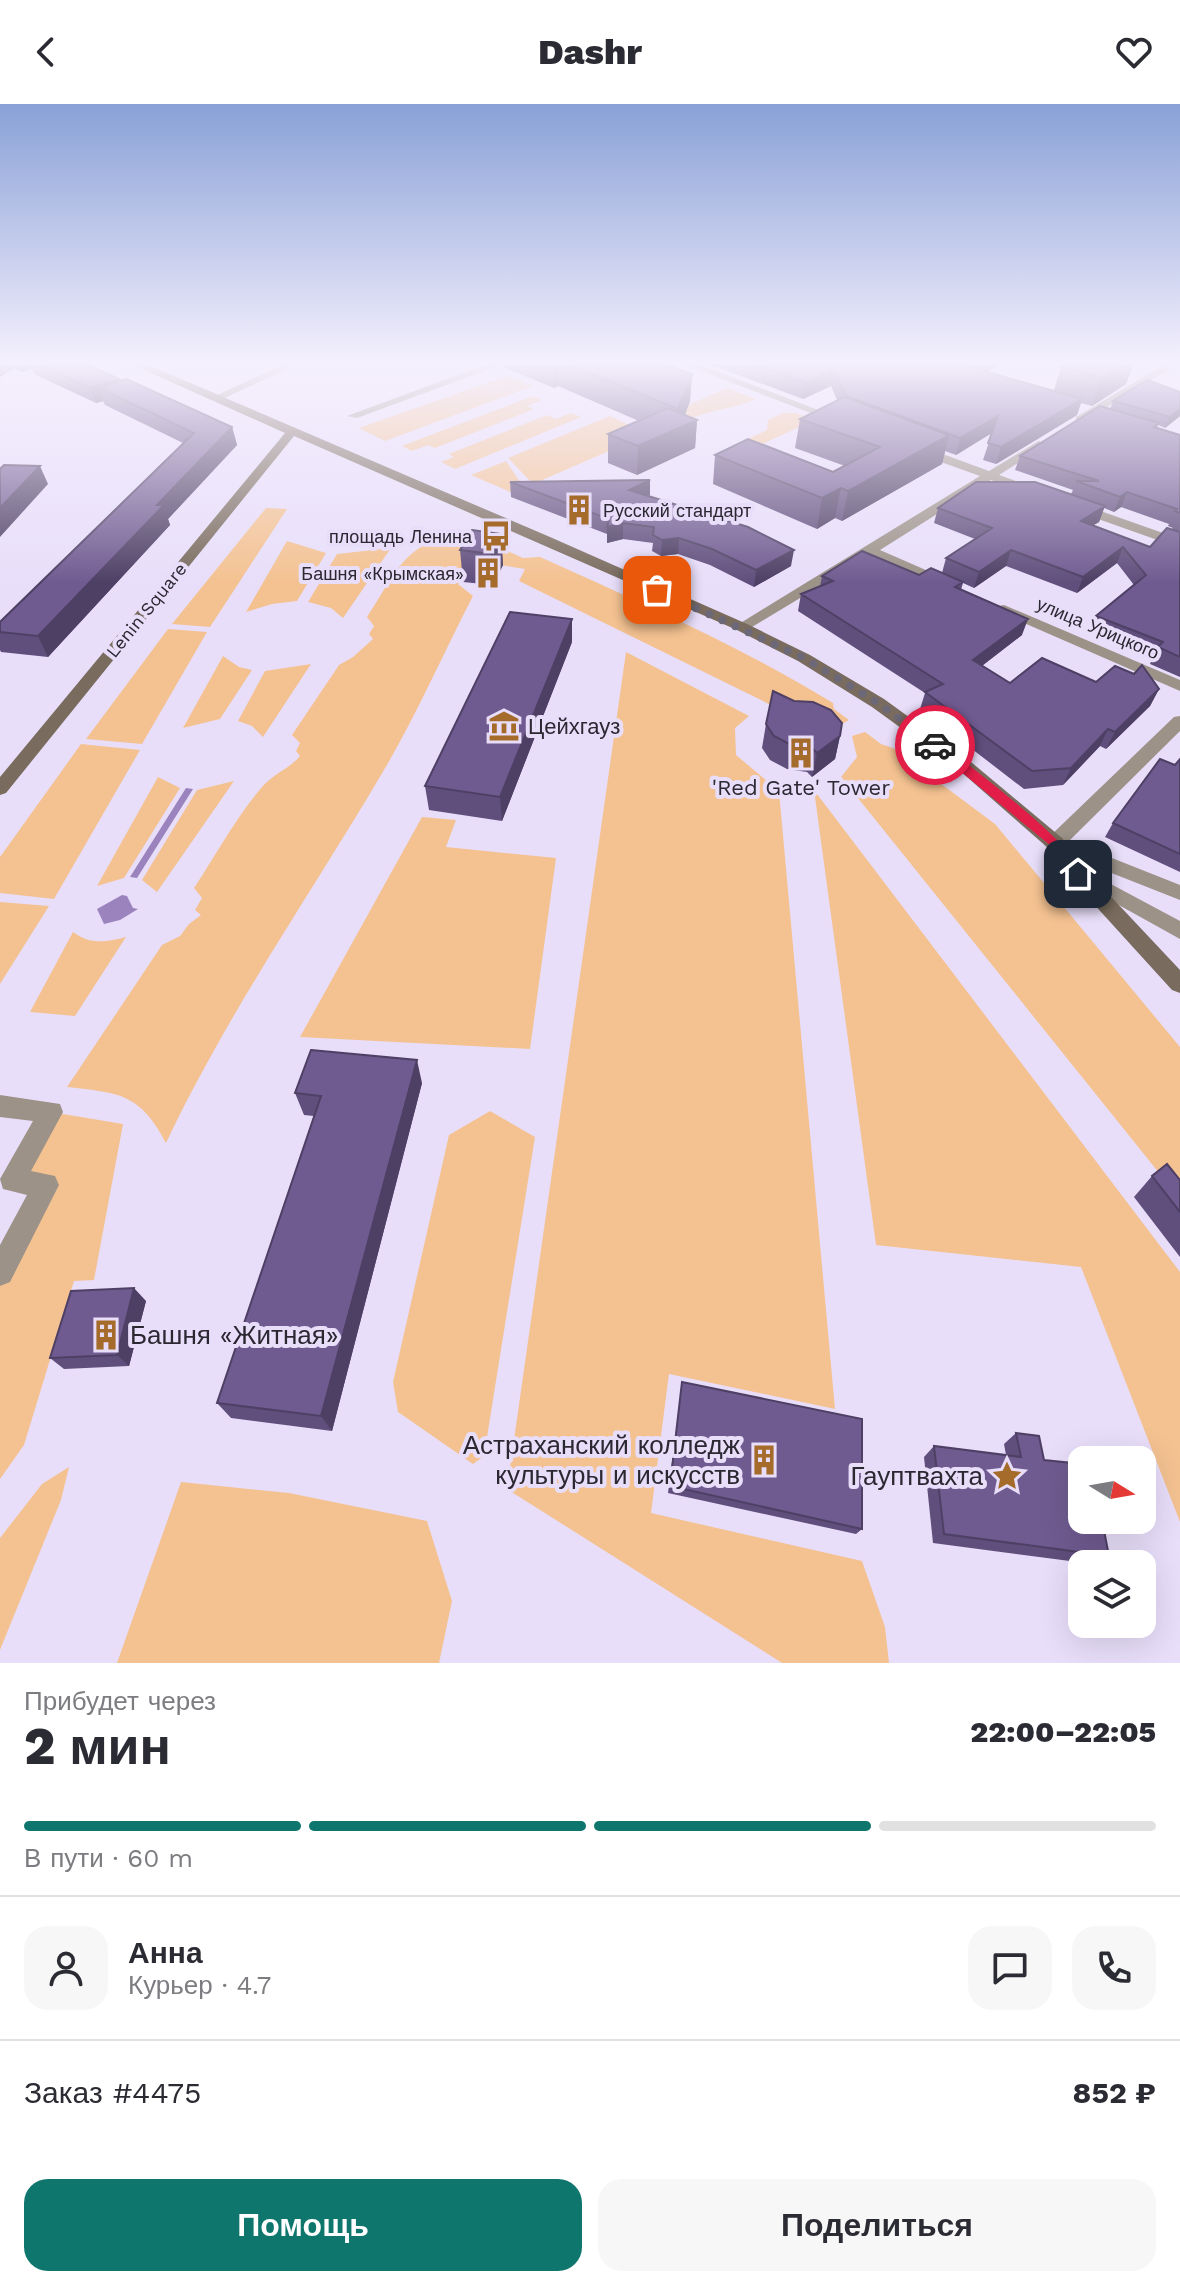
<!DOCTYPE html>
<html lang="ru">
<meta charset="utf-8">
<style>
body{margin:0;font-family:"Work Sans",sans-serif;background:#f7f7f7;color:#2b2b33;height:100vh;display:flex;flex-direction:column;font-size:30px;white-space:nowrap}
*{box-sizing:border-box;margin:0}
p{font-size:26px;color:#7c7c81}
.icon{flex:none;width:44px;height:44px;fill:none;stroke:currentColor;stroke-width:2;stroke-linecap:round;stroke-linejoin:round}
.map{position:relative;height:1559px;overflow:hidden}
.drawer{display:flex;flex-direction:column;background:#fff;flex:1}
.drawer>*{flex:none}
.needle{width:52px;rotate:101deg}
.fabs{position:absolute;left:1068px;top:1342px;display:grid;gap:16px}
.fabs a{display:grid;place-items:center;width:88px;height:88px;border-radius:16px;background:#fff;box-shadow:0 8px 32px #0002;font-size:40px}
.pin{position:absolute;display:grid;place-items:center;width:68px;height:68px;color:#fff;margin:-34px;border-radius:16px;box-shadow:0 4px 12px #0006}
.courier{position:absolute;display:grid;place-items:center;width:80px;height:80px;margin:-40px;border:6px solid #e11d48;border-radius:50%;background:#fff;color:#222;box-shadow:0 2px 10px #0007}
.head em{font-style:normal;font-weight:800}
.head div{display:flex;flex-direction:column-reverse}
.head{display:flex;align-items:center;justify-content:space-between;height:136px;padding:0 24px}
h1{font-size:52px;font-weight:800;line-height:60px}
.bar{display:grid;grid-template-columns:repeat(4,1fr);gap:12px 8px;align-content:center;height:96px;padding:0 24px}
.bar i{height:10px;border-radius:6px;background:#e1e1e2}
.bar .selected{background:#0f766e}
.bar p{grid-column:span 4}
.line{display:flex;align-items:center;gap:20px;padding:0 24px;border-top:2px solid #e1e1e2}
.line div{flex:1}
.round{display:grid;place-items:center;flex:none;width:84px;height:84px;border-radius:24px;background:#f7f7f7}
.primary-button{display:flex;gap:16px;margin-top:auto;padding:16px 24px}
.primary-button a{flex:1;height:92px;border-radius:24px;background:#0f766e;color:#fff;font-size:32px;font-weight:800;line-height:92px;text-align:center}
.primary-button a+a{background:#f7f7f7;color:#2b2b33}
header{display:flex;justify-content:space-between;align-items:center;height:104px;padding:0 24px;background:#fff;font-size:36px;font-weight:800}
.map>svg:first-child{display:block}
.green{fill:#f4c291}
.water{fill:#9b84bd}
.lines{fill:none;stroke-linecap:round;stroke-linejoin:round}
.street{fill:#9c9288;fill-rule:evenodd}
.secondary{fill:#796b5d;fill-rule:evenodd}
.wall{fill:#604e7c;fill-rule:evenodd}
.shaded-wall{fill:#4e4065}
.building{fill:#705b90;stroke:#4e4065;stroke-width:2}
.route{fill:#e11d48}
.done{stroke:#6d6878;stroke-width:8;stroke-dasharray:0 14.4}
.labels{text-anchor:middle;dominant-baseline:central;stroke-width:8;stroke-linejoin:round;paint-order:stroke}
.far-poi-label{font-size:18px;fill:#2b2832;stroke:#e8defa;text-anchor:end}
.far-street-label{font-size:18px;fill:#2b2832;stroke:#e8defa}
.poi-label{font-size:22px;fill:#2b2832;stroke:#e8defa;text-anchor:start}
.near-poi-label{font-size:26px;fill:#2b2832;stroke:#e8defa;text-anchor:end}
</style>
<header><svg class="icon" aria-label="back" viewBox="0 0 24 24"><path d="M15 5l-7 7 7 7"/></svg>Dashr<svg class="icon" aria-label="heart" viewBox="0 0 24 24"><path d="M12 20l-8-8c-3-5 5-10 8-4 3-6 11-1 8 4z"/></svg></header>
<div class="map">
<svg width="1180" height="1559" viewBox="0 0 1180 1559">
<rect width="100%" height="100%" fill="#e8defa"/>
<!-- green -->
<path class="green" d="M 507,272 L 533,282 L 385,337 L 359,324 Z
M 727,284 L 756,295 C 732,306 711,305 687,316 L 670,309 Z
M 533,292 L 542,296 L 527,302 L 534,305 L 435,344 L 428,341 L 412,347 L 402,342 Z
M 571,309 L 581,313 L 455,365 L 441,358 L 454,353 L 449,350 L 547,311 L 556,315 Z
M 783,309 L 796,309 L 814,316 L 756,343 L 742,338 L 767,326 L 768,316 Z
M 610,312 L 648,330 L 533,380 L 508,354 Z
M 506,357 L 527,388 L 515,390 L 471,371 Z
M 266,404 L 287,405 L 210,523 L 172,520 Z
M 466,429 L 479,431 L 473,455 L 458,480 L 473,492 C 443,550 417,610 384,666 C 311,790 228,908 166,1039 C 140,989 119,989 67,983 L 162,841 L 180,832 L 189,820 L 201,811 L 195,806 L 202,794 L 194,784 C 216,751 236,713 262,683 C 272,671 290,664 300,652 L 296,647 L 300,639 L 292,631 L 339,561 L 353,553 L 373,535 L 369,530 L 374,522 L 367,513 C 399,465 404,437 466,429 Z
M 287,437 L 326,449 L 297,497 L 272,500 L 246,508 Z
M 492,440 L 523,454 L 540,453 C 640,498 740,542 833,599 L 834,605 L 849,616 L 839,622 L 779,605 L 519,477 L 525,465 L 475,457 Z
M 391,444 L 343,514 L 331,504 L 308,498 L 337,450 Z
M 168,525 L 207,528 L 142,640 L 86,635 Z
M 626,548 L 749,612 L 735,624 L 736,651 L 779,687 L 835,1305 L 669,1270 L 651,1409 L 862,1457 L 885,1523 L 889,1559 L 782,1559 L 507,1385 Z
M 223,552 L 239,563 L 252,566 L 220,615 L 183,624 Z
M 311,560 L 263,633 L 252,622 L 238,617 L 265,567 Z
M 865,628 L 881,640 L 893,644 L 995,720 L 1180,943 L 1180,1095 L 841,673 L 857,653 L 852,632 Z
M 81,640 L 140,646 L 54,795 L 0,789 L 0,753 Z
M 158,673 L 180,684 L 124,774 L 97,782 Z
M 234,677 L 157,788 L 142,776 L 197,686 Z
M 814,686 L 1180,1168 L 1180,1418 L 1081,1163 L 876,1141 Z
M 422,713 L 456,716 L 446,743 L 556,754 L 530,945 L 300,933 Z
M 0,798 L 49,802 L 0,880 Z
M 73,828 C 90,841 107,838 126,833 L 75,912 L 30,908 Z
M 490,1007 L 535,1033 L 484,1352 L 473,1360 L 398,1308 L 393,1278 L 449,1031 Z
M 51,1008 L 123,1020 L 94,1176 L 74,1177 L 24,1341 L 0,1375 L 0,1168 L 46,1082 L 12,1077 Z
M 69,1363 L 61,1396 L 0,1546 L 0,1434 L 42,1380 Z
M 181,1378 L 289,1389 L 427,1417 L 452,1497 L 439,1559 L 117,1559 Z"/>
<!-- water -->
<path class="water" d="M 186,684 L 193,685 L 137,774 L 130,773 Z
M 122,791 L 127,792 L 133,804 L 138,805 L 120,816 L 104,820 L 97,805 Z"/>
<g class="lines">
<!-- street -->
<path class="street" d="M 284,260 L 298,260 L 220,296 L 211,294 Z
M 487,260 L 503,260 L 357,314 L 347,312 Z
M 683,260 L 698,260 L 844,316 L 834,318 Z
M 1155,260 L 1165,260 L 1168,266 L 1084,317 L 1076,317 L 1076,313 L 1157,265 Z
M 1039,337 L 1045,341 L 1043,343 L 999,371 L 1033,383 L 1033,389 L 1025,389 L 991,376 L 880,446 L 951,477 L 951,483 L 941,483 L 870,452 L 747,526 L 742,528 L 734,523 L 980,372 L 913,348 L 913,342 L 921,342 L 989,367 Z
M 1075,398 L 1180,435 L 1180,444 L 1070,405 L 1069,402 Z
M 1004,501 L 1180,576 L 1180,587 L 999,508 L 999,502 Z
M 1180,612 L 1180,627 L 1069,737 L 1180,781 L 1180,796 L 1048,744 L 1045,739 L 1048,734 L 1174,613 Z
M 1079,763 L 1180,817 L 1180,835 L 1072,775 L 1069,770 L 1072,765 Z
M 0,991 L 60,1000 L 63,1008 L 31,1067 L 55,1072 L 59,1081 L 10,1178 L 0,1182 L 0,1141 L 27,1091 L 3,1085 L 0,1075 L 33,1017 L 0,1013 Z"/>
<!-- secondary -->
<path class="secondary" d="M 131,260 L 146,260 L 550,433 L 747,520 L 810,551 L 884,595 L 971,658 L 1062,734 L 1085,765 L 1180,866 L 1180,889 L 1172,886 L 1071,775 L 1048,744 L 959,666 L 872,603 L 798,557 L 737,526 L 294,332 L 6,689 L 0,691 L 0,673 L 285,329 Z"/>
</g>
<!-- wall -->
<path class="wall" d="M 0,260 L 86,260 L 120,277 L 232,323 L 237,341 L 168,415 L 170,421 L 48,553 L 1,548 L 0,546 L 0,518 L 183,339 L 105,301 L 103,297 L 96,299 L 34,270 L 32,265 L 22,268 L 14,264 L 0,273 Z
M 503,260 L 665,260 L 692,270 L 690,297 L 685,311 L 697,316 L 695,344 L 637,371 L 608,359 L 608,330 L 639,317 L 558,282 L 554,284 L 503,263 Z
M 709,260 L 999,260 L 987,268 L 1054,286 L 1061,263 L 1126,280 L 1092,302 L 1081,299 L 1077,311 L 996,360 L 983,356 L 992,329 L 956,351 L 945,347 L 942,360 L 842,417 L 835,414 L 817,425 L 713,380 L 715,351 L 833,368 L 845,362 L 795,344 L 800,315 L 837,296 L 831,282 L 803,295 Z
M 1180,288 L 1180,312 L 1165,324 L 1158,321 L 1157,324 L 1180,331 L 1180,573 L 1150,560 L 1153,553 L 1089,528 L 1096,512 L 1134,481 L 1117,459 L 1077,489 L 1006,462 L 974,484 L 963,479 L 961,486 L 1022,531 L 982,562 L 1010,579 L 1096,578 L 1159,585 L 1150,602 L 1106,645 L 1100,642 L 1063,681 L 1024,685 L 920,605 L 925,589 L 798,507 L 801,490 L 820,483 L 822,472 L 919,471 L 942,469 L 946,454 L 975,435 L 934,419 L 938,404 L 1071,390 L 1073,386 L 1015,366 L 1020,352 L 1110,305 L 1113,297 ZM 1121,403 L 1169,420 L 1168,422 L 1173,424 L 1150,443 L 1093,421 L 1099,418 L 1104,404 L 1114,408 Z
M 650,376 L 650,391 L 648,392 L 791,462 L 754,483 L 710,461 L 678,450 L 661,452 L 652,447 L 653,439 L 623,435 L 607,439 L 607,430 L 511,393 L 510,378 Z
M 501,430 L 503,461 L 493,481 L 463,478 L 460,446 Z
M 572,538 L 502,717 L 429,706 L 425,682 Z
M 766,620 L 840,632 L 835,655 L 812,673 L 807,668 L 787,665 L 770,656 L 762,644 Z
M 1180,655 L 1180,768 L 1105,733 L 1113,719 L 1175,661 Z
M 422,979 L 332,1327 L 231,1314 L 217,1299 L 314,1012 L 304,1011 L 295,989 Z
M 1152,1072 L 1180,1076 L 1180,1153 L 1134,1093 Z
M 146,1197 L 129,1262 L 64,1265 L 50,1254 Z
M 682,1278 L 862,1425 L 856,1430 L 668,1389 Z
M 1016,1329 L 1044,1356 L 1109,1452 L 1093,1460 L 933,1439 L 924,1353 L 934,1342 L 1006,1351 L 1004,1340 Z"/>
<!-- shaded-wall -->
<path class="shaded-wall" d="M 0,260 L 12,260 L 14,264 L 0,273 Z
M 19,260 L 30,260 L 32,265 L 22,268 Z
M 553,260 L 557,260 L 558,282 L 554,284 Z
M 986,260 L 999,260 L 984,270 Z
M 1125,260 L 1134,260 L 1126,280 L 1092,302 L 1101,274 Z
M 833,266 L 831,282 L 803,295 L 806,279 Z
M 692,270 L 690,297 L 680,323 L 697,316 L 695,344 L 637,371 L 638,342 L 677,325 L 678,305 Z
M 119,275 L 124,290 L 99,284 L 103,297 L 96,299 L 90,284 Z
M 1082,295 L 1077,311 L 996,360 L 1001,343 Z
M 1180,305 L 1180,312 L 1165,324 L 1170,313 Z
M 998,312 L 993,328 L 956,351 L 960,334 Z
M 232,323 L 237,341 L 168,415 L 170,421 L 48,553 L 38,532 L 157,401 Z
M 949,331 L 942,360 L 842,417 L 848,387 Z
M 40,362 L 48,380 L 0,433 L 0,404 Z
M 650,376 L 650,391 L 628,401 L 629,386 Z
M 841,384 L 835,414 L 817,425 L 822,394 Z
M 1127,388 L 1121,403 L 1114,408 L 1120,393 Z
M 1105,402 L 1099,418 L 1075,432 L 1081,417 Z
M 623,419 L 623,435 L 607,439 L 607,423 Z
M 501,430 L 503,461 L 493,481 L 491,450 Z
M 679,434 L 678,450 L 661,452 L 662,436 Z
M 1123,443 L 1117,459 L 1077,489 L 1083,473 Z
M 794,446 L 791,462 L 754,483 L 756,466 Z
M 1011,446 L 1006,462 L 974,484 L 979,468 Z
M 572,515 L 572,538 L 502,717 L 500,693 Z
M 1028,515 L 1022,531 L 967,573 L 973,556 Z
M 1159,585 L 1150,602 L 1106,645 L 1115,628 Z
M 1108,625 L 1100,642 L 1063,681 L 1071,664 Z
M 840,632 L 835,655 L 812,673 L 817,649 Z
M 417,956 L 422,979 L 332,1327 L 321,1312 Z
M 134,1184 L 146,1197 L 129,1262 L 117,1251 Z"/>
<!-- building -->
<path class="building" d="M 39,260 L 86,260 L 119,275 L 90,284 Z
M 567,260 L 665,260 L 692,270 L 678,305 Z
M 754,260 L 968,260 L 975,262 L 973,264 L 1082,295 L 1001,343 L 988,339 L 998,312 L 960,334 L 846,292 L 833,266 L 806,279 Z
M 1067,260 L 1125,260 L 1101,274 L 1061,263 Z
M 126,275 L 232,323 L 157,401 L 164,401 L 38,532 L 0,528 L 0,518 L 194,329 L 99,284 Z
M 1147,276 L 1180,288 L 1180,305 L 1170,313 L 1113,297 Z
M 844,293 L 949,331 L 848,387 L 841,384 L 822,394 L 715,351 L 748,335 L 833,368 L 880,343 L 800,315 Z
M 1100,302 L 1159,319 L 1154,323 L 1180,331 L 1180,409 L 1175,407 L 1177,405 L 1127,388 L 1120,393 L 1076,377 L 1099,377 L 1020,352 Z
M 668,304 L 697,316 L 638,342 L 608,330 Z
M 4,361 L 40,362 L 0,404 L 0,365 Z
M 650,376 L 629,386 L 748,423 L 794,446 L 756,466 L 712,445 L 679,434 L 662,436 L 653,431 L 654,423 L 623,419 L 607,423 L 609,415 L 510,378 Z
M 976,378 L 1035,378 L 1105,402 L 1081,417 L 1150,443 L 1167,424 L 1180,428 L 1180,553 L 1158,543 L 1163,538 L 1096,512 L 1146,471 L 1123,443 L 1083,473 L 1011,446 L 979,468 L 946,454 L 992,424 L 938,404 Z
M 472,426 L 501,430 L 491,450 L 460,446 Z
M 862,447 L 919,471 L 931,464 L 963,478 L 955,483 L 1028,515 L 973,556 L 1010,579 L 1042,554 L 1096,578 L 1115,562 L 1134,570 L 1142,561 L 1159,585 L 1115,628 L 1108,625 L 1071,664 L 1032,667 L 925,588 L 943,580 L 801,490 L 833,477 L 822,472 Z
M 510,508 L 572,515 L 500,693 L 425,682 Z
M 773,587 L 794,597 L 813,598 L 831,606 L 842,619 L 840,632 L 817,649 L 812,644 L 791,641 L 774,632 L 766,620 Z
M 1160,655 L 1175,661 L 1180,655 L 1180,750 L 1113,719 Z
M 311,946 L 417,956 L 321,1312 L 217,1299 L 321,992 L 295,989 Z
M 1167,1060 L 1180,1076 L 1180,1108 L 1152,1072 Z
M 134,1184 L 117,1251 L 50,1254 L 71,1187 Z
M 682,1278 L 862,1315 L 862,1425 L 670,1382 Z
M 1016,1329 L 1039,1332 L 1044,1356 L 1082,1360 L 1082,1416 L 1102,1416 L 1109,1452 L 944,1430 L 934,1342 L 1021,1353 Z"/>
<!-- sky -->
<linearGradient id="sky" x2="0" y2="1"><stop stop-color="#89a1d7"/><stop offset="0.54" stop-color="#f5f0fd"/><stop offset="1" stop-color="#f5f0fd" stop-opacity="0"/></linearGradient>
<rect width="1180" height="479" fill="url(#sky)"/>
<!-- route -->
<path class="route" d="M 931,638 L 939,638 C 964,658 1085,747 1082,773 L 1073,773 L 1051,742 L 931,643 Z"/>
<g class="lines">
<!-- done -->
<path class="done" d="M 657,486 L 804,554 L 878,599 L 935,641"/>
</g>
<!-- icons -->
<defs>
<g id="building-bare" transform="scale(2.4)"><path d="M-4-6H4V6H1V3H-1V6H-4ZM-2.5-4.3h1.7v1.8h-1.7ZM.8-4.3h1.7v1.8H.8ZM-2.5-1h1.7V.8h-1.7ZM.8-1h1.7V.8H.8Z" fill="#a56b2a" stroke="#e8defa" stroke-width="2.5" paint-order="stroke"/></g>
<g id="bus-bare" transform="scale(2.4)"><path d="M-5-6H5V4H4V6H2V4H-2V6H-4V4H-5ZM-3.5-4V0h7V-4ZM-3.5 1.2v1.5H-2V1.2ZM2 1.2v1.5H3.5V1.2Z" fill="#a56b2a" stroke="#e8defa" stroke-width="2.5" paint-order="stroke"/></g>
<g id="museum-bare" transform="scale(2.4)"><path d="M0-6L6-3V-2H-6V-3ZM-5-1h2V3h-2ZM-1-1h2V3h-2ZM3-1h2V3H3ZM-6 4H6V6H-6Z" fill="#a56b2a" stroke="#e8defa" stroke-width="2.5" paint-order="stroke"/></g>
<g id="sight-bare" transform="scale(2.4)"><path d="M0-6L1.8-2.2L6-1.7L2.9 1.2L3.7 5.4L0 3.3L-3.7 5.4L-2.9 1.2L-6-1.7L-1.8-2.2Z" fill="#a56b2a" stroke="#e8defa" stroke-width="2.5" paint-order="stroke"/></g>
</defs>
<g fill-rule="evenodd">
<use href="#building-bare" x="579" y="406"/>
<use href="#bus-bare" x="496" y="432"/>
<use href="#building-bare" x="488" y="469"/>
<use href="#museum-bare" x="504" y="622"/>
<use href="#building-bare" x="801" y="649"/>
<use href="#building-bare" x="106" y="1231"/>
<use href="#building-bare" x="764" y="1356"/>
<use href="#sight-bare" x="1007" y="1372"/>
</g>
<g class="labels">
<!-- far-poi labels -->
<g class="far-poi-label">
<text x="603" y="406" text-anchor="start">Русский стандарт</text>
<text x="472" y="432">площадь Ленина</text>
<text x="464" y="469">Башня «Крымская»</text>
</g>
<!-- far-street labels -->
<g class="far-street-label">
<text transform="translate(146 506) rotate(-51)">Lenin Square</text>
<text transform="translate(1098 524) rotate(23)">улица Урицкого</text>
</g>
<!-- poi labels -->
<g class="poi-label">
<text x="528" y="622">Цейхгауз</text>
<text x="801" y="683" text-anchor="middle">'Red Gate' Tower</text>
</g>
<!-- near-poi labels -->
<g class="near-poi-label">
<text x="130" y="1231" text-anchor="start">Башня «Житная»</text>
<text x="740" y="1341">Астраханский колледж<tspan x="740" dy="30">культуры и искусств</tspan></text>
<text x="983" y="1372">Гауптвахта</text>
</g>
</g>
</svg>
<div class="fabs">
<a><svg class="needle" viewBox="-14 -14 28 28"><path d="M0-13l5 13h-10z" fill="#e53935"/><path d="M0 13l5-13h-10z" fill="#7c7c81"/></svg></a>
<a><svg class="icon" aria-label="layers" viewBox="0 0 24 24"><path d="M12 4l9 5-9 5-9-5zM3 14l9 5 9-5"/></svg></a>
</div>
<div class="pin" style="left:657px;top:486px;background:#ea580c"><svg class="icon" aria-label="bag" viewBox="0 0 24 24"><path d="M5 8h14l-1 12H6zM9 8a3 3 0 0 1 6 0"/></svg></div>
<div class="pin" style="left:1078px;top:770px;background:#1f2937"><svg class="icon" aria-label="home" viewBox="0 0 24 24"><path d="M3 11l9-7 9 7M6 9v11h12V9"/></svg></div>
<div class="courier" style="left:935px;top:641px"><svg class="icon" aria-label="car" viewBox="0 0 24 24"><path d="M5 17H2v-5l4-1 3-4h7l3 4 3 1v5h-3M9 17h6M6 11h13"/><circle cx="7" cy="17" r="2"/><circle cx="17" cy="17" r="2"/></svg></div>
</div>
<section class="drawer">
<div class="head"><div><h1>2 мин</h1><p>Прибудет через</p></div><em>22:00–22:05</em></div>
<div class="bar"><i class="selected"></i><i class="selected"></i><i class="selected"></i><i></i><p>В пути · 60 m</p></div>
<div class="line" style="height:144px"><a class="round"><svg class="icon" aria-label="person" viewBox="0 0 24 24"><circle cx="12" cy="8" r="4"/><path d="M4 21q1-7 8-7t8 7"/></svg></a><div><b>Анна</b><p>Курьер · 4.7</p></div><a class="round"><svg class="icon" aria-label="chat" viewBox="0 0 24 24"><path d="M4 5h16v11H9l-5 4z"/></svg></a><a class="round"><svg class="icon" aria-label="phone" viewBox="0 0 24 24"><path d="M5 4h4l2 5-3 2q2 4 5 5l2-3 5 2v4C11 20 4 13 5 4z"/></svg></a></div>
<div class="line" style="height:104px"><div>Заказ #4475</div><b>852 ₽</b></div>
<div class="primary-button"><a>Помощь</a><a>Поделиться</a></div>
</section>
